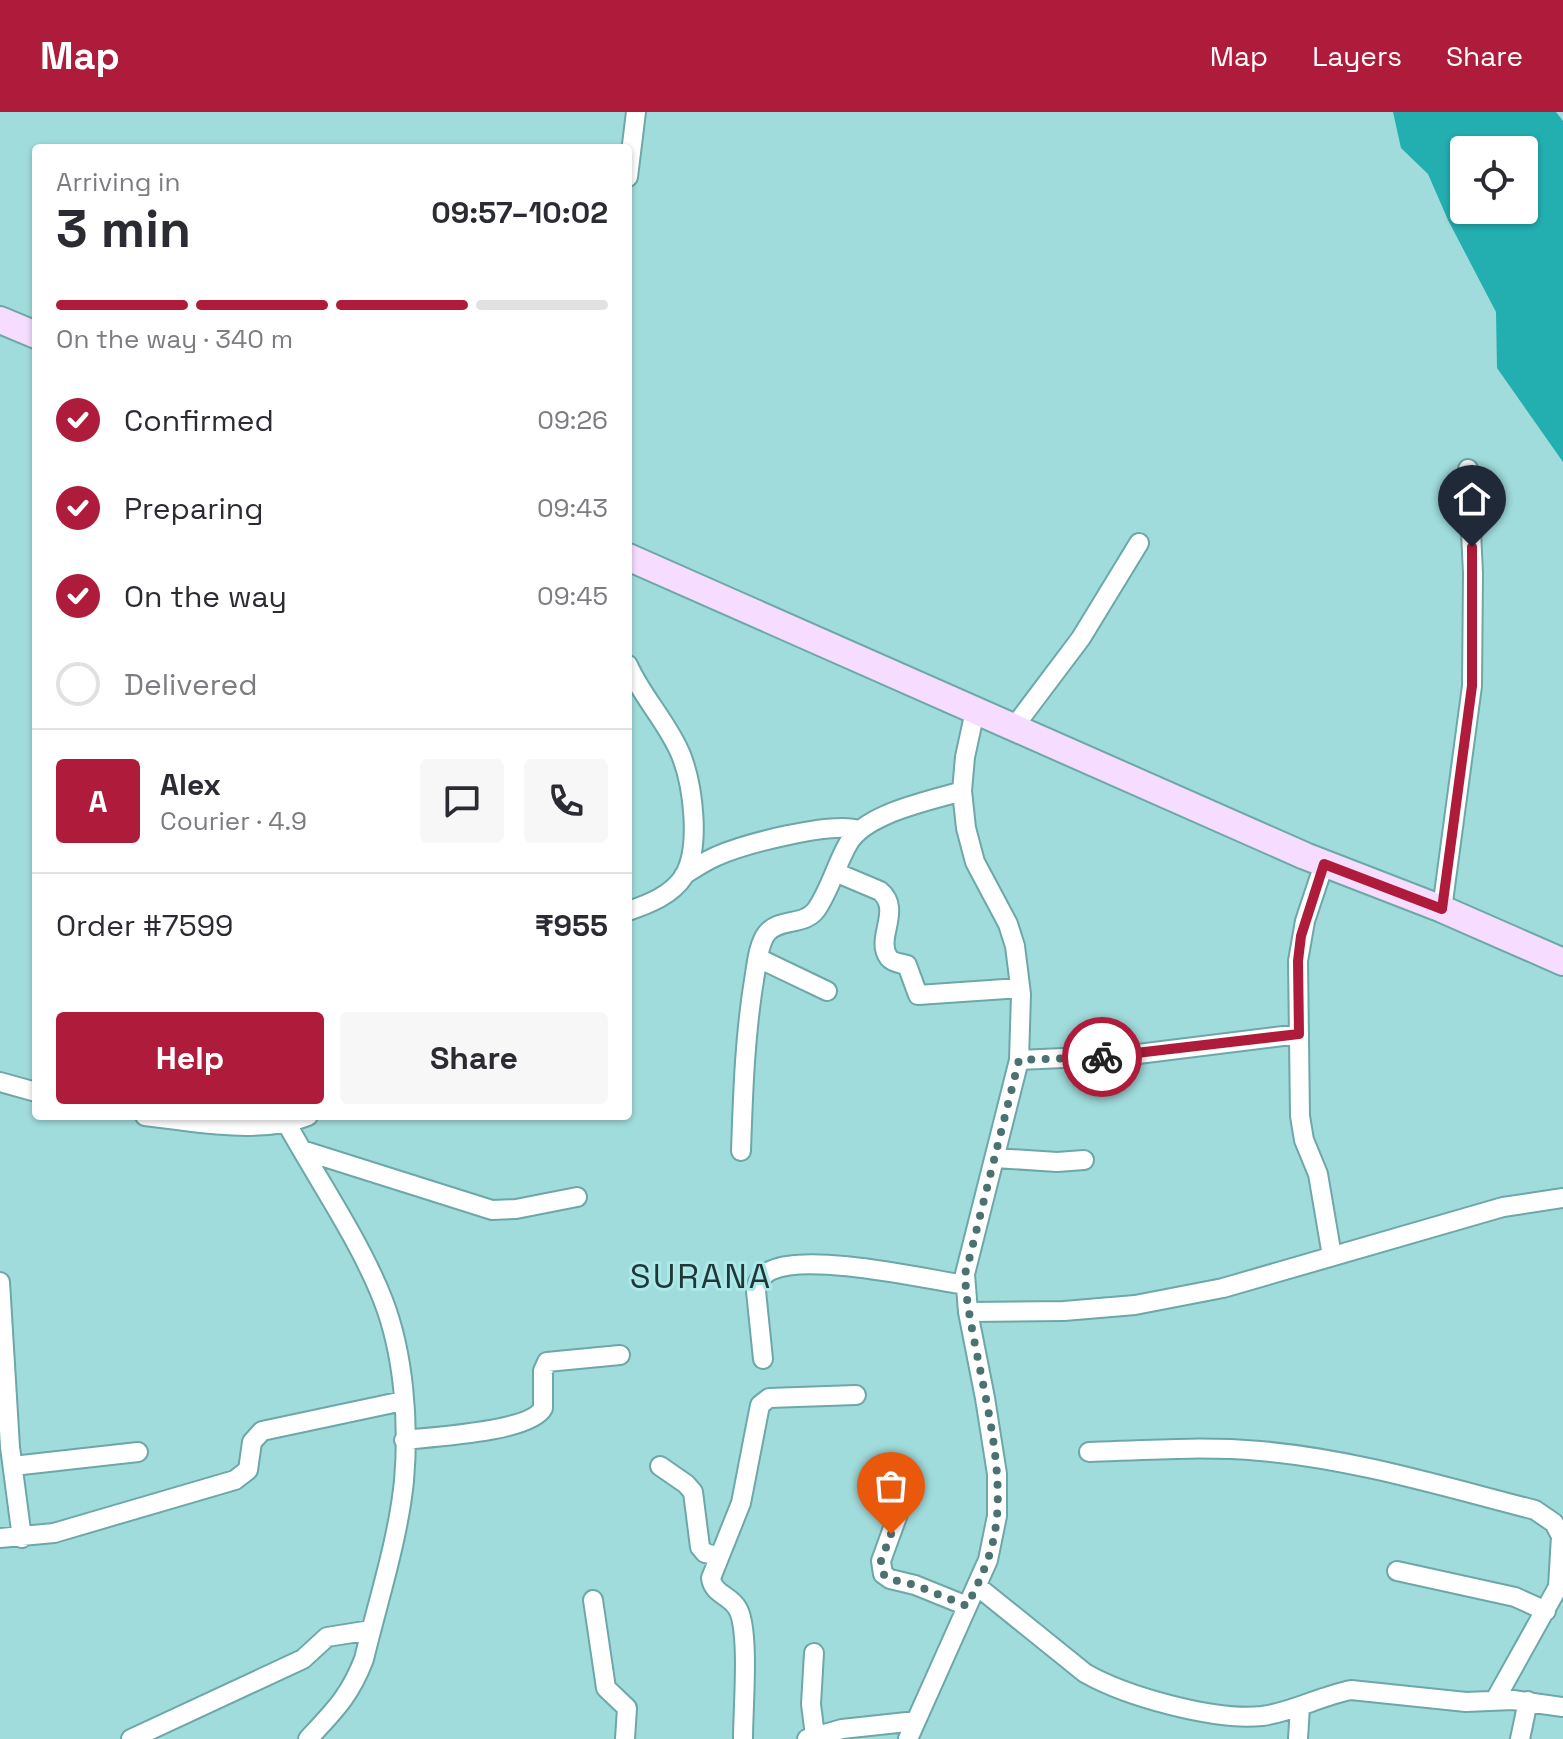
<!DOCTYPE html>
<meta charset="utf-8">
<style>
body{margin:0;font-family:"Space Grotesk",sans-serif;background:#f7f7f7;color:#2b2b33;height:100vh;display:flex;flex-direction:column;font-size:30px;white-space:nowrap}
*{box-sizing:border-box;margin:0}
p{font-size:26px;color:#7c7c81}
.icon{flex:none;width:44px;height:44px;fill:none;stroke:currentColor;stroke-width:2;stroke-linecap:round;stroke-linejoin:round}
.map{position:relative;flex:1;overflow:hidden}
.drawer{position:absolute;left:32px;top:32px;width:600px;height:976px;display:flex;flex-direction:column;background:#fff;border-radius:8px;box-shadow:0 2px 6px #0004}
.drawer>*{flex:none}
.tools{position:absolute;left:1450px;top:24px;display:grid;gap:16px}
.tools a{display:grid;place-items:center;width:88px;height:88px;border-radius:8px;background:#fff;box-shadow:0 2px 6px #0004;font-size:40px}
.pin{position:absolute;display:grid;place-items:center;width:68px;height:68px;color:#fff;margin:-82px -34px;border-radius:50% 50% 50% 0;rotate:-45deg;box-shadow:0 0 8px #0007}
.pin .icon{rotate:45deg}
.courier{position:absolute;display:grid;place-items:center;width:80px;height:80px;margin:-40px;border:6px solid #af1b3a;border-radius:50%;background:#fff;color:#222;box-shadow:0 2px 10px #0007}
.head em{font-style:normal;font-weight:600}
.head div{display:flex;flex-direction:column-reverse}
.head{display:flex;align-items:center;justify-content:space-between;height:136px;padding:0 24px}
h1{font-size:52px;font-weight:600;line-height:60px}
.bar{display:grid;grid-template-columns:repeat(4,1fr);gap:12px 8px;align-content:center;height:96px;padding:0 24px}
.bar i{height:10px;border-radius:6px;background:#e1e1e2}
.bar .current{background:#af1b3a}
.bar p{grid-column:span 4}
.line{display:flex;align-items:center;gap:20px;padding:0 24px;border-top:2px solid #e1e1e2}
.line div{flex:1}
.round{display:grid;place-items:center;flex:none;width:84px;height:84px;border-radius:8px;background:#f7f7f7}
ol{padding:0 24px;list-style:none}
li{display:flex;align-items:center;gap:24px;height:88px}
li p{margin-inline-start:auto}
li .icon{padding:8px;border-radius:50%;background:#af1b3a;color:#fff;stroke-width:4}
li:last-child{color:#7c7c81}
li i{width:44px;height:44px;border:4px solid #e1e1e2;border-radius:50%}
.action{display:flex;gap:16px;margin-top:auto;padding:16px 24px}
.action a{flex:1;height:92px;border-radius:8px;background:#af1b3a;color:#fff;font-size:32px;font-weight:600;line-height:92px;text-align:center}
.action a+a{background:#f7f7f7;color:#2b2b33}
header{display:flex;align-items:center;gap:48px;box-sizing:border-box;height:112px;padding:0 40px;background:#af1b3a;color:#fff}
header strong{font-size:38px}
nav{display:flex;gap:44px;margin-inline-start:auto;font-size:28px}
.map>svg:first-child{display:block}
.water{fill:#23aeb0;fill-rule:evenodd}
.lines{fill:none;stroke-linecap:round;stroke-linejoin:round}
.street-casing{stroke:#6da7a7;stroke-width:22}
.secondary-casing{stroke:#6da7a7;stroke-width:30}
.street{stroke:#fff;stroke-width:18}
.secondary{stroke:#f6ddff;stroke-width:26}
.done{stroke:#4c7171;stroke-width:8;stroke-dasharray:0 14.4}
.route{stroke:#af1b3a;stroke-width:10}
.labels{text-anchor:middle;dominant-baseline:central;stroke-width:6;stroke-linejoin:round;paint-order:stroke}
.quarter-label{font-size:34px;letter-spacing:2px;fill:#1f3737;stroke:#ade9e9}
</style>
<header>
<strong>Map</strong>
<nav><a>Map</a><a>Layers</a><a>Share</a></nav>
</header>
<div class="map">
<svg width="1563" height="1627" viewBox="0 0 1563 1627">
<rect width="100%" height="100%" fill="#a1dcdc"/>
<!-- water -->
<path class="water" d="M 1393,0 L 1556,0 L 1563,9 L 1563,350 L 1497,256 L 1496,200 L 1448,108 L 1428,62 L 1401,36 ZM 1464,38 L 1524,38 L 1524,98 L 1464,98 Z"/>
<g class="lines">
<!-- street casing -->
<g class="street-casing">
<path id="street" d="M 628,65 L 636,0
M 628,553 C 642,585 668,611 681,643 C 693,673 701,735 684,764 C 672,783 649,792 628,799
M 1014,615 L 1081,526 L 1139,431
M 1324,752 L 1305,809 L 1298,849 L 1300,1004 L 1304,1028 L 1318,1062 L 1332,1144
M 835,760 L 880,779 C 903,798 874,827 889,846 C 893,851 901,851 907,853 L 918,883 L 1020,876
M 684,763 C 695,756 705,749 717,744 C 744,732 832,709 859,718
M 1442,797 L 1472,574 L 1473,461 L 1468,357
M 758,846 L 827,879
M 1019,948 L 1130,943 L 1299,922
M 0,970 L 36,980
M 145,1004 C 194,1010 262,1023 308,1004
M 287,1012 C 318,1068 360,1129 383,1188 C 404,1242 409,1311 404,1369 C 398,1428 378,1489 364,1547 C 350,1584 334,1599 308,1627
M 302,1038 L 492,1098 L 516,1097 L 577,1085
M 741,1039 C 743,979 745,920 755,862 C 757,849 759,831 767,821 C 779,806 804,814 816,798 C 830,778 836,753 848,732 C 865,701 930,689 962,679
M 995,1046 L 1057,1050 L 1084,1048
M 0,1170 L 10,1335 L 22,1426
M 968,1200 L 1064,1199 L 1135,1193 L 1223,1176 L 1503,1095 L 1563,1086
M 763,1247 L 756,1179 L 758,1170 C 762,1165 766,1160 772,1158 C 810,1141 921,1166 965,1173
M 404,1328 C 431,1325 531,1320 543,1296 L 543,1259 L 547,1250 L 620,1243
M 1089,1340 C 1146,1338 1203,1334 1260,1339 C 1354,1347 1445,1375 1535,1398 L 1554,1411 L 1561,1424 L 1558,1475 L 1495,1588
M 13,1354 L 138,1340
M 660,1354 L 686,1372 L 693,1380 L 700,1435 L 705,1441 L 718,1444
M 910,1369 L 881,1449 L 883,1462 L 890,1467 L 915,1473 L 967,1494
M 0,1426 L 54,1421 L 235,1368 L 248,1358 L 252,1330 L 262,1319 L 403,1289
M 1397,1459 L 1515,1485 L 1546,1499
M 977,1474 L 1085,1561 C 1127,1585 1215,1609 1262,1604 C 1293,1600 1320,1584 1351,1578 L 1466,1590 L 1513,1588 L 1563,1595
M 593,1488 L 606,1576 L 627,1596 L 625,1627
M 814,1541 L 811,1592 L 815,1624
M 131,1627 L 303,1547 L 327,1525 L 371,1518
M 743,1627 C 743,1596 749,1530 740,1502 C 734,1483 713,1484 711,1466 L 741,1391 L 760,1293 L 769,1286 L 856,1283
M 807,1627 L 842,1617 L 916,1609
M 908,1627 L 988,1448 L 997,1404 L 997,1362 L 985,1286 L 968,1200 L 965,1162 L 1019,948 L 1021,882 L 1015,834 L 1008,812 L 975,750 L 966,716 L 962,679 L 965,645 L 975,599
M 1298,1627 L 1300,1594
M 1520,1627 L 1528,1589"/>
</g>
<!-- secondary casing -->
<g class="secondary-casing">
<path id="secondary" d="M 0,208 L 36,223
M 628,445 L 1305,744 L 1442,797 L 1563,850"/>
</g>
<!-- street -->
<use href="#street" class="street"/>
<!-- secondary -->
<use href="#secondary" class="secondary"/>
</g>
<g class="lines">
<!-- done -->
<path class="done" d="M 891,1422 L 881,1449 L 883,1462 L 890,1467 L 915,1473 L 967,1494 C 978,1472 989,1450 994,1425 C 1009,1352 975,1254 966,1179 L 965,1162 L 970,1144 L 1019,948 L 1102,945"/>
<!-- route -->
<path class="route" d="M 1102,945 L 1299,922 L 1298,849 L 1301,824 L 1324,752 L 1442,797 L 1472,574 L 1472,435"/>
</g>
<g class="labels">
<!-- quarter labels -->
<g class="quarter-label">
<text x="701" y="1164">SURANA</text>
</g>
</g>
</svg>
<div class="tools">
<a><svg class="icon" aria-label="locate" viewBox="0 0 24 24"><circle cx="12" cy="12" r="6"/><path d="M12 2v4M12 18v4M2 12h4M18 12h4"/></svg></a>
</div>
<div class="pin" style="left:891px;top:1422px;background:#ea580c"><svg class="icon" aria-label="bag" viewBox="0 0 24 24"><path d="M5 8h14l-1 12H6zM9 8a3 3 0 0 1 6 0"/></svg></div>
<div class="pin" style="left:1472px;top:435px;background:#1f2937"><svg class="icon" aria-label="home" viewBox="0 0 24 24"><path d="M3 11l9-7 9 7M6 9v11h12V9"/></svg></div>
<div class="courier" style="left:1102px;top:945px"><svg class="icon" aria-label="bike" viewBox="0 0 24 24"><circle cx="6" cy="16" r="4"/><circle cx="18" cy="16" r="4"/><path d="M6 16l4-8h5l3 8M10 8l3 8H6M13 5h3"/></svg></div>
<section class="drawer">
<div class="head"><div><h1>3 min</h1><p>Arriving in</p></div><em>09:57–10:02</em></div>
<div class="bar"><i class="current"></i><i class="current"></i><i class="current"></i><i></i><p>On the way · 340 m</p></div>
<ol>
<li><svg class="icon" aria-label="check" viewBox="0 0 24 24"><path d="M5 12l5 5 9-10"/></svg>Confirmed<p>09:26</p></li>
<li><svg class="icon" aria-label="check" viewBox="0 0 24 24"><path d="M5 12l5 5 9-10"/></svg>Preparing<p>09:43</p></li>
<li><svg class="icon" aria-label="check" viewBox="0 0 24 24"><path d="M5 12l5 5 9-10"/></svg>On the way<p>09:45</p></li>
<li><i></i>Delivered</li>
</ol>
<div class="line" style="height:144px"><b class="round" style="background:#af1b3a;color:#fff">A</b><div><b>Alex</b><p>Courier · 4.9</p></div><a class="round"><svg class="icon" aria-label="chat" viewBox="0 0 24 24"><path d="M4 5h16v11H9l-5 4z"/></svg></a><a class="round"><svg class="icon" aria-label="phone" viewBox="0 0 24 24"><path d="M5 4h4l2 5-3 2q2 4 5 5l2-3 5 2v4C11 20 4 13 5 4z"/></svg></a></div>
<div class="line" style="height:104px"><div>Order #7599</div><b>₹955</b></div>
<div class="action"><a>Help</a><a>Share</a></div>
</section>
</div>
